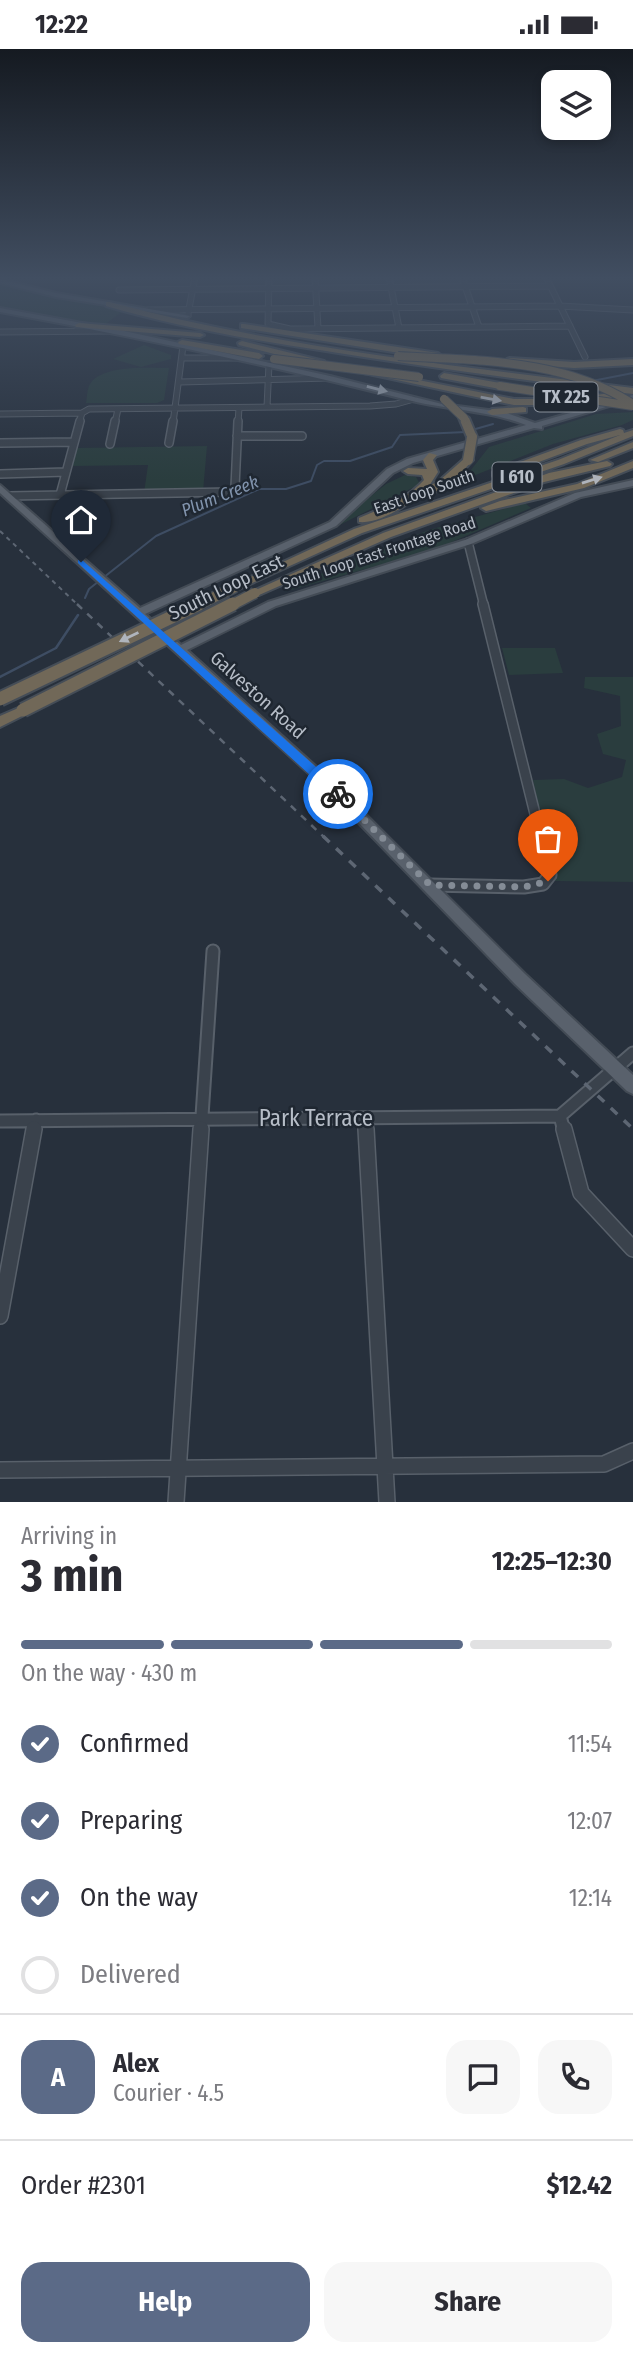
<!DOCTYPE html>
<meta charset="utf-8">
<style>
body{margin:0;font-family:"Fira Sans Condensed",sans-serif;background:#f7f7f7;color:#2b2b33;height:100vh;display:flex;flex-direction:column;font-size:26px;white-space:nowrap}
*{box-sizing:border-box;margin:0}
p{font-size:23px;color:#7c7c81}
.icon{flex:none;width:38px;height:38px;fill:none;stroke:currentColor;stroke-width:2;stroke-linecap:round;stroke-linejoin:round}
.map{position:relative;height:1453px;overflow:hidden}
.panel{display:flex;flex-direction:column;background:#fff;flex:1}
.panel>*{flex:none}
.buttons{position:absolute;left:541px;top:21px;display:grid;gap:14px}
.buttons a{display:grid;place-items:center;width:70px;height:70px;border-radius:14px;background:#fff;box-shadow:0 4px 10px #0003;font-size:35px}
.pin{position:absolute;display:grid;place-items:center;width:60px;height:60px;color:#fff;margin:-72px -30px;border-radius:50% 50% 50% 0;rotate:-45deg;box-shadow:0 0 7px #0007}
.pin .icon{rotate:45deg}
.courier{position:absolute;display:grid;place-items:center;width:70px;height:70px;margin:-35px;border:5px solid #1a73e8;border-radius:50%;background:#fff;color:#222;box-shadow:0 2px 9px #0007}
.headline em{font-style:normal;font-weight:700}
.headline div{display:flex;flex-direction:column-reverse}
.headline{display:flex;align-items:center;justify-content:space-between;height:119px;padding:0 21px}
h1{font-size:46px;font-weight:700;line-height:52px}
.bar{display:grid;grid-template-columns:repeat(4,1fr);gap:10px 7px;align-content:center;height:84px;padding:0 21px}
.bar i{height:9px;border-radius:5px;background:#e1e1e2}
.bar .on{background:#5b6a87}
.bar p{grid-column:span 4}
.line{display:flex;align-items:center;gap:18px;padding:0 21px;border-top:2px solid #e1e1e2}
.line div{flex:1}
.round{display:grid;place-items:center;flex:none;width:74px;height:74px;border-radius:21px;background:#f7f7f7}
ol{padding:0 21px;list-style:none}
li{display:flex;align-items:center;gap:21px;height:77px}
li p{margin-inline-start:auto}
li .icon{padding:7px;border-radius:50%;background:#5b6a87;color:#fff;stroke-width:4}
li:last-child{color:#7c7c81}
li i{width:38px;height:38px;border:4px solid #e1e1e2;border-radius:50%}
.primary-button{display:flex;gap:14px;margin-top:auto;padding:14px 21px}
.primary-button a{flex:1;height:80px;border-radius:21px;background:#5b6a87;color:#fff;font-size:28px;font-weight:700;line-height:80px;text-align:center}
.primary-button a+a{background:#f7f7f7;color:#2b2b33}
.status{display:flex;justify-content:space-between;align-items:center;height:49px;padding:0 35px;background:#fff;direction:ltr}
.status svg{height:19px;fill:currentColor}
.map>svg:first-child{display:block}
.green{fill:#2a3d3e}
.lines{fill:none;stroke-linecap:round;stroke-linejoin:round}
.stream-far1{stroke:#3e4d63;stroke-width:2}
.stream{stroke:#3e4d63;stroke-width:2.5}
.minor-far4-casing{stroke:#58606a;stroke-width:7}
.minor-far3-casing{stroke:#58606a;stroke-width:10}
.minor-far2-casing{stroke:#58606a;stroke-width:12}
.minor-far1-casing{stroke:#58606a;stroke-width:15}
.minor-casing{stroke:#58606a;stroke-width:18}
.major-casing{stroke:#434b55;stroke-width:4}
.highway-casing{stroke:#454d57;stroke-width:4}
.minor-far4{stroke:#3a424c;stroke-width:5}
.minor-far3{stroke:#3a424c;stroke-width:7}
.minor-far2{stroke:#3a424c;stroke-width:9}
.minor-far1{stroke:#3a424c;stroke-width:11}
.minor{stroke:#3a424c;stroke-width:15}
.major{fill:#59616c;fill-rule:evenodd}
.highway{fill:#716858;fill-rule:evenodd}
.rail-far2{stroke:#5d6673;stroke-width:2;stroke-dasharray:4.5 4.5;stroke-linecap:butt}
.rail-far1{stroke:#5d6673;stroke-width:2.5;stroke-dasharray:7 7;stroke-linecap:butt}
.rail{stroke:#5d6673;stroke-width:3.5;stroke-dasharray:9 9;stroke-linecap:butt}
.highway-bridge-far2-casing{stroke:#454d57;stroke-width:10;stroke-linecap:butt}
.highway-bridge-far1-casing{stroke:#454d57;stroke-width:13;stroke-linecap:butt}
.highway-bridge-casing{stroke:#454d57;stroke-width:17;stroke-linecap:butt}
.highway-bridge-far2{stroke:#716858;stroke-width:8}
.highway-bridge-far1{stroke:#716858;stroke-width:10}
.highway-bridge{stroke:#716858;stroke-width:13}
.oneway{fill:#a3abb5}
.oneway2{fill:#afb4bc}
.route{fill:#1a73e8}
.done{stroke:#848c96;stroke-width:7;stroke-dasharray:0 12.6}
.labels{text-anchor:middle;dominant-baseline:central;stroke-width:5;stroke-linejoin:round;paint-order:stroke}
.far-street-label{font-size:16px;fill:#b6bdc7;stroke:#1f2731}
.shield{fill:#1f2731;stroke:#89909a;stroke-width:2}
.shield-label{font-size:18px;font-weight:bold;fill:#b6bdc7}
.far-water-label{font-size:18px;font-style:italic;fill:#8193ac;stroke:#1f2731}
.street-label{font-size:19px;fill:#b6bdc7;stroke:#1f2731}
.near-street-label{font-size:23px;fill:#b6bdc7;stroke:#1f2731}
</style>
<div class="status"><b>12:22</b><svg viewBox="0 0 49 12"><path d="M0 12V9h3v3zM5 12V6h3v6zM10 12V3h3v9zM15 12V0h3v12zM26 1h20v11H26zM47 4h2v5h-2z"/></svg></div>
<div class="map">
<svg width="633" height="1453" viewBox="0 0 633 1453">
<rect width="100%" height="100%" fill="#27303c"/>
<!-- green -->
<path class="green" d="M 0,236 L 123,262 L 104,276 L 0,259 Z
M 144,296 L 171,306 L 171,310 L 141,318 L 113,310 Z
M 169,319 L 164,351 L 157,354 L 86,354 C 87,349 87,342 89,337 C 99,315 149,319 169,319 Z
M 633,363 L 633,371 L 622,376 L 553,395 L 463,431 L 489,398 L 596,365 Z
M 207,397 L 203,443 L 144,444 L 148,416 L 71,417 L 76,399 Z
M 405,426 L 416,428 L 420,435 L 326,483 L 386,435 Z
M 525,454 L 531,459 L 433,501 L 284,543 L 345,513 L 429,481 Z
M 502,599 L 555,599 L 563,624 L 509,626 Z
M 585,628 L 633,628 L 633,833 L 555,832 L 533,731 L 564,730 L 588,739 L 622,728 L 626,711 L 603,705 L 597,685 L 621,677 L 620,647 L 584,639 Z"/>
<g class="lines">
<!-- stream-far1 -->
<path class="stream-far1" d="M 592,332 L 633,324
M 562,342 L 576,337
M 472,381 L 493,375
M 85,549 L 89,540 L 156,487 L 259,440 L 286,440 L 311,432 L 317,416 L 324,412 L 350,412 L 392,398 L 400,386 L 466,383"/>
<!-- stream -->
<path class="stream" d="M 0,628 L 56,599 L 78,566"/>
<!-- minor-far4 casing -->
<g class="minor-far4-casing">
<path id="minor-far4" d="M 269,228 L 268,275 L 290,280 L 570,277
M 315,228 L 318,279
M 389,228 L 399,279
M 462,228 L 479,278
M 546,228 L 585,308
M 119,241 L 550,237
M 148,261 L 560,257 L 633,261
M 188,265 L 195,228
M 0,283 L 111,282
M 183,309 L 238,309
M 180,333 L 330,329
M 267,358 L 269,315
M 0,365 L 82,364 L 89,360 L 370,357 L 396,355 L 414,350
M 79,374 L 82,364
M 115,374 L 118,360
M 173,374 L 183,297
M 238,374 L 239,359"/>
</g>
<!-- minor-far3 casing -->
<g class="minor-far3-casing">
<path id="minor-far3" d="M 237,387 L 302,387
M 0,394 L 74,393
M 169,394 L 173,372
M 110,395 L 115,372
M 0,425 L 66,423
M 60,446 L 80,372
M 9,447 L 232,443 L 235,438 L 238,372
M 468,493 L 484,557"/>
</g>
<!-- minor-far2 casing -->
<g class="minor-far2-casing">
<path id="minor-far2" d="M 483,555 L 541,789"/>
</g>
<!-- minor-far1 casing -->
<g class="minor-far1-casing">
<path id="minor-far1" d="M 430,836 L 524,838 L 543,835 L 550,826 L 540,787
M 560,1067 L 564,1082
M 365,1070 L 366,1082
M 0,1072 L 560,1067 L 633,1004
M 34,1082 L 36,1071
M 201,1082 L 213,902"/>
</g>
<!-- minor casing -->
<g class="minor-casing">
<path id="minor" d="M 366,1080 L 387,1453
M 564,1080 L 581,1144 L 633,1200
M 0,1267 L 34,1080
M 0,1421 L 604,1415 L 633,1402
M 176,1453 L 201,1080"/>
</g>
<!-- major casing -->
<g class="major-casing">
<path id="major" d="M 0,230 L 56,244 L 190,267 L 187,269 L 56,248 L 0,234 Z
M 0,259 L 115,280 L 330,327 L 442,355 L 504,363 L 535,374 L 633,346 L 633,350 L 542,377 L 542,380 L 534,379 L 413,414 L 393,424 L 336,477 L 145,565 L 181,596 L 268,553 L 465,491 L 575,444 L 633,431 L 633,437 L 581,448 L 471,495 L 276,557 L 187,601 L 333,733 L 525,925 L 633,1026 L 633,1045 L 627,1042 L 515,935 L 325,739 L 0,444 L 0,436 L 140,559 L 330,473 L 387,420 L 407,410 L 526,376 C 490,362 450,361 412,352 C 276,318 138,288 0,263 Z"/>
</g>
<!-- highway casing -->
<g class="highway-casing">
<path id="highway" d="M 109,253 C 280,299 458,317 633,339 L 633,345 L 624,344 L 624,347 L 621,348 L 566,356 L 514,356 L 364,324 L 368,321 L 514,350 L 566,350 L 618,343 C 521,330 423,318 326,302 C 252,291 178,278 106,257 L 106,253 Z
M 79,274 L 200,284 L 204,286 L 200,288 L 76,278 L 75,276 Z
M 244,275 L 438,304 L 442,307 L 438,310 L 241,279 L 241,275 Z
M 182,291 L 259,304 L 263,307 L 259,310 L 179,295 L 178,293 Z
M 242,292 L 324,312 L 325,314 L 321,317 L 239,296 L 238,294 Z
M 510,309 L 574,313 L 633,310 L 633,316 L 574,319 L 507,314 L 507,310 Z
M 444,324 L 500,334 L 504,337 L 500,340 L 441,329 L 440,327 Z
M 523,358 L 526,359 L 526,363 L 492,366 L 487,363 L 492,360 Z
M 464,366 L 469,369 L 477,388 L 475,390 L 467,388 L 459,369 Z
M 620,380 L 623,381 L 624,384 L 633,381 L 633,387 L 564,415 L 362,484 L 239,540 L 231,540 L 229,538 L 354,480 L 558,411 L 620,386 L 587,395 L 501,427 L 493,427 L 493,423 L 581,391 Z
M 633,393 L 633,399 L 598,413 L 590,411 Z
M 429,404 L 437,406 L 433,411 L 438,423 L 429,437 L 439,432 L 465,409 L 473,411 C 460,425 439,448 418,447 C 404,458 378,475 359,473 L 359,469 C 383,459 407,450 424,431 L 422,426 L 408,425 L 403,422 L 408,419 L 427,420 L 423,411 Z
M 607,412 L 612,415 L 610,417 L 544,433 L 391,488 L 259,546 L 251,546 L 249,544 L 383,484 L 549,424 Z
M 633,412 L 633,419 L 584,439 L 486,462 L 481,459 L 500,452 L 577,435 Z
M 23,657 L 28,658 L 30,661 L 28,664 L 0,678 L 0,667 Z"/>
</g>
<!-- minor-far4 -->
<use href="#minor-far4" class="minor-far4"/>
<!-- minor-far3 -->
<use href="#minor-far3" class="minor-far3"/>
<!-- minor-far2 -->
<use href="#minor-far2" class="minor-far2"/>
<!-- minor-far1 -->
<use href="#minor-far1" class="minor-far1"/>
<!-- minor -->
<use href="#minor" class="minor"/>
<!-- major -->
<use href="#major" class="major"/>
<!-- highway -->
<use href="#highway" class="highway"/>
<!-- rail-far2 -->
<path class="rail-far2" d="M 0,482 L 79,557"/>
<!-- rail-far1 -->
<path class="rail-far1" d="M 77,555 L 325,789"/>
<!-- rail -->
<path class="rail" d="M 323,787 L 633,1080"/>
<!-- highway-bridge-far2 casing -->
<g class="highway-bridge-far2-casing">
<path id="highway-bridge-far2" d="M 398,307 C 479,312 562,309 633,355
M 274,310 L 419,328
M 500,337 L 633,357
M 444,350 L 464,369"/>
</g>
<!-- highway-bridge-far1 casing -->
<g class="highway-bridge-far1-casing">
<path id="highway-bridge-far1" d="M 468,411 L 472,388
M 196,557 L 235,538
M 230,557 L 255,544"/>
</g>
<!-- highway-bridge casing -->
<g class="highway-bridge-casing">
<path id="highway-bridge" d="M 0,650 L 199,555
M 23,661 L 233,555"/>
</g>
<!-- highway-bridge-far2 -->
<use href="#highway-bridge-far2" class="highway-bridge-far2"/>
<!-- highway-bridge-far1 -->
<use href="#highway-bridge-far1" class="highway-bridge-far1"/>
<!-- highway-bridge -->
<use href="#highway-bridge" class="highway-bridge"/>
</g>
<!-- one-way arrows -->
<defs><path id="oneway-solid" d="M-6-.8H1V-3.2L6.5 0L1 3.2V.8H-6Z" transform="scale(1.75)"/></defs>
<use class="oneway" href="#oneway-solid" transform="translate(377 340) rotate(14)"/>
<g class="oneway2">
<use href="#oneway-solid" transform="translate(491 350) rotate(10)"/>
<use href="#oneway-solid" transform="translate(592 431) rotate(-17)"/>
<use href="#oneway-solid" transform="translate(129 588) rotate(154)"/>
</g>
<!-- sky -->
<linearGradient id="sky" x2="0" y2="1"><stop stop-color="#151a21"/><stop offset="0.53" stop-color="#414e61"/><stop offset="1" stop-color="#414e61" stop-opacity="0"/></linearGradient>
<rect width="633" height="432" fill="url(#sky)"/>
<!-- route -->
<path class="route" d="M 81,510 L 342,741 L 342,748 L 334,748 L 78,514 L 78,511 Z"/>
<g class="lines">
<!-- done -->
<path class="done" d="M 338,745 L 430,836 L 524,838 L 548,832"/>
</g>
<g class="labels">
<!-- far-street labels -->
<g class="far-street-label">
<text transform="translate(424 443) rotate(-19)">East Loop South</text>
<text transform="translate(379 504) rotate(-18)">South Loop East Frontage Road</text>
</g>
<!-- shield labels -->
<g class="shield">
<rect x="534.5" y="333.5" width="63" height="29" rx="5"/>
<rect x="492.5" y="413.5" width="49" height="29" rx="5"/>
</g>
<g class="shield-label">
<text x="566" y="348">TX 225</text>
<text x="517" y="428">I 610</text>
</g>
<!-- far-water labels -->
<g class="far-water-label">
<text transform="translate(220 447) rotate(-22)">Plum Creek</text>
</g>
<!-- street labels -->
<g class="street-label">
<text transform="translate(226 538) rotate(-26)">South Loop East</text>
<text transform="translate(258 646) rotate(42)">Galveston Road</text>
</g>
<!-- near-street labels -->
<g class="near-street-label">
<text x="316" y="1069">Park Terrace</text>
</g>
</g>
</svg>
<div class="buttons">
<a><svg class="icon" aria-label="layers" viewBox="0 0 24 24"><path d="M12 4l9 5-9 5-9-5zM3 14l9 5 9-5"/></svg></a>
</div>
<div class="pin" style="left:548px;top:832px;background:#ea580c"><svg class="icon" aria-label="bag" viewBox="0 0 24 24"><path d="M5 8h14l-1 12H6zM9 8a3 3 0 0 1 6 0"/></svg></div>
<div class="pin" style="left:81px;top:513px;background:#1f2937"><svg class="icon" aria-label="home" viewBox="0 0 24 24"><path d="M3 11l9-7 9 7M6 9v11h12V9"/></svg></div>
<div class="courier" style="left:338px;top:745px"><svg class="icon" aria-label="bike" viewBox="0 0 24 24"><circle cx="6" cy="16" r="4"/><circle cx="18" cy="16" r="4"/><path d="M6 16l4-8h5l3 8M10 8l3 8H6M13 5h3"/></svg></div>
</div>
<section class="panel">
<div class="headline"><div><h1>3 min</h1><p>Arriving in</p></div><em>12:25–12:30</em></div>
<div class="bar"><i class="on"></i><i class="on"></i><i class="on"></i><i></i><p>On the way · 430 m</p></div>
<ol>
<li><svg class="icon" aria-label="check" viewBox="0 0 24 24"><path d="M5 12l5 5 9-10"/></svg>Confirmed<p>11:54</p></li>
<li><svg class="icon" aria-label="check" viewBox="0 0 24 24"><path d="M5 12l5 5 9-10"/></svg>Preparing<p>12:07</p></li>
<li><svg class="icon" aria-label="check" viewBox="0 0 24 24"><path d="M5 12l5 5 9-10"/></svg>On the way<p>12:14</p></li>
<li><i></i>Delivered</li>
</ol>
<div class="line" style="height:126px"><b class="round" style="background:#5b6a87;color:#fff">A</b><div><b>Alex</b><p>Courier · 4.5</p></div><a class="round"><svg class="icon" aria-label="chat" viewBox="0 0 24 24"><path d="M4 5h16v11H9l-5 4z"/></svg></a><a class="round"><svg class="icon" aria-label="phone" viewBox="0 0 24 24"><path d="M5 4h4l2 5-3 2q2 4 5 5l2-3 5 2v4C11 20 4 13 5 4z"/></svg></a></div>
<div class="line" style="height:91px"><div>Order #2301</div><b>$12.42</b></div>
<div class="primary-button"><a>Help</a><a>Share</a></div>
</section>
